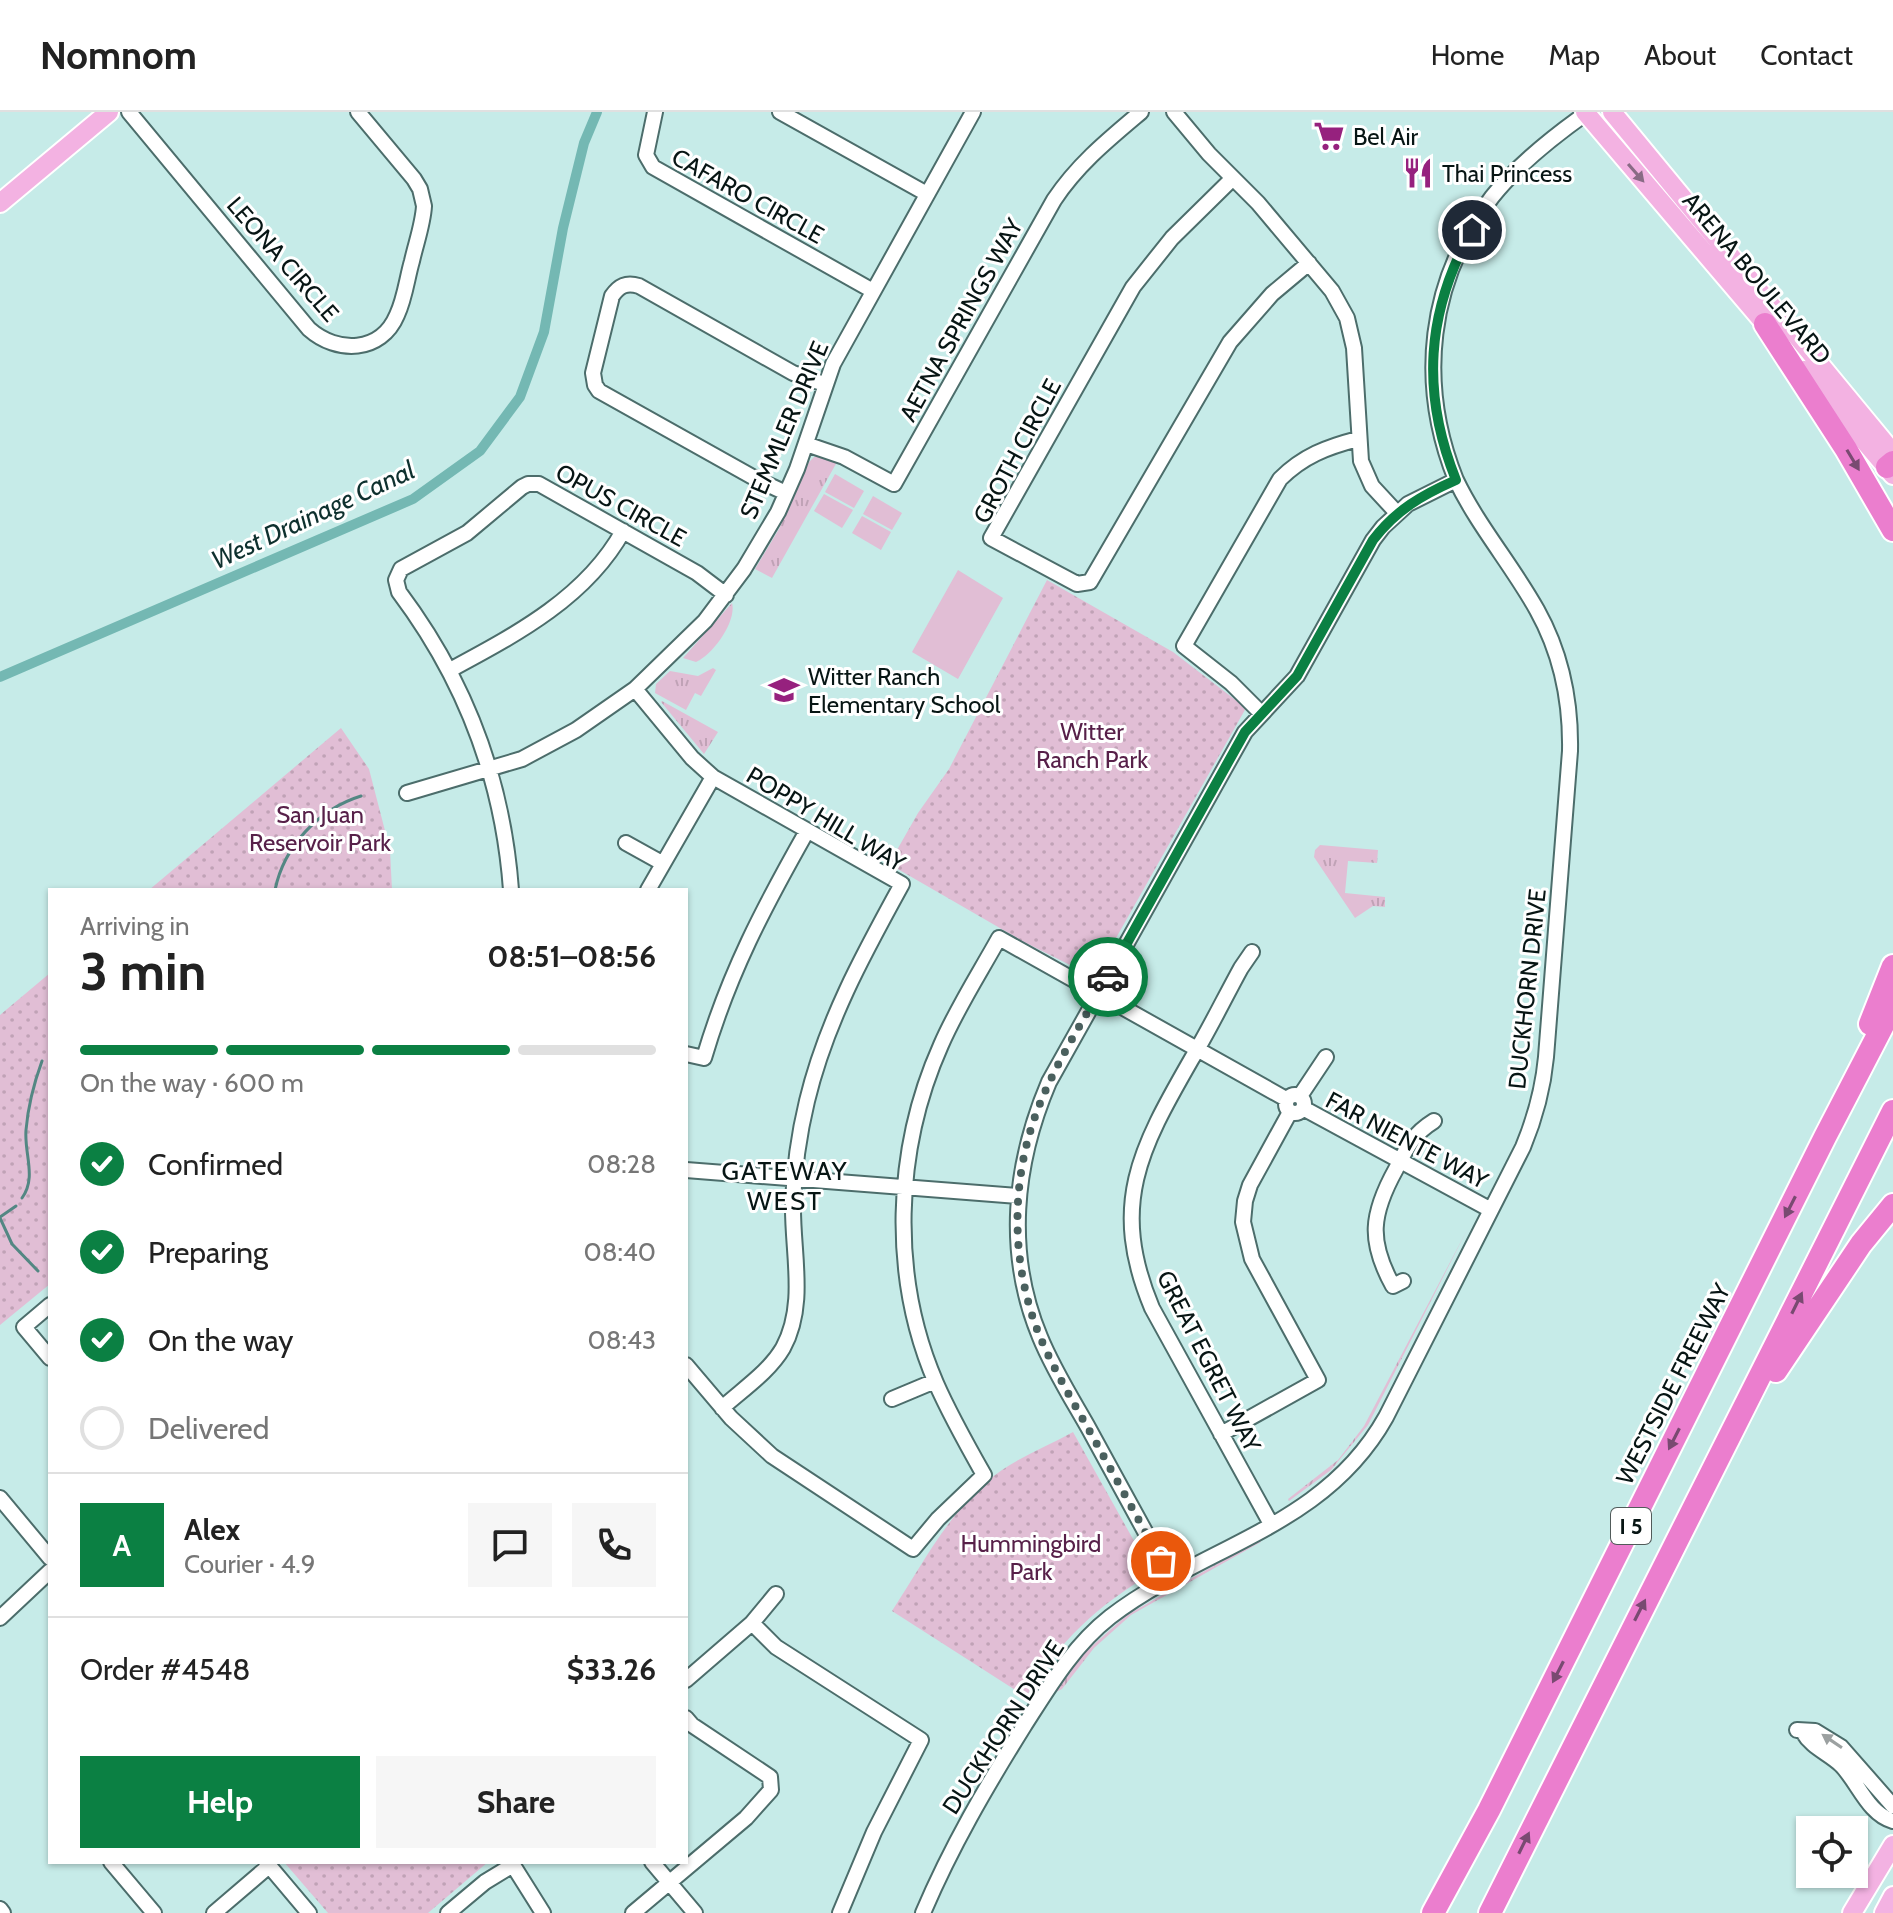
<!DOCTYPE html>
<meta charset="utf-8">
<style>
body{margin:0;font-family:Cabin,sans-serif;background:#f6f6f6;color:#222;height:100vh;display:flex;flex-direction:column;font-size:30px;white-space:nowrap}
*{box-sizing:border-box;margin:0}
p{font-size:26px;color:#767676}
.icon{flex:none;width:44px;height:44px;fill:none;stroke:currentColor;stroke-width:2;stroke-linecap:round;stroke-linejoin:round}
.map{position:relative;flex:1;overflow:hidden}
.sheet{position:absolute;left:48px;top:776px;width:640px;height:976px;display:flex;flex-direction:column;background:#fff;border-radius:0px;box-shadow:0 2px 6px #0004}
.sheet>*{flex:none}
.fabs{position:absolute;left:1796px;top:1704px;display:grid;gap:16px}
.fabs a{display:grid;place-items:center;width:72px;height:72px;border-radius:0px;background:#fff;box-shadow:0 2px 6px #0004;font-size:40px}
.pin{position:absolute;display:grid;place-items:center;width:68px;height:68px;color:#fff;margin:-34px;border:4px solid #fff;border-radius:50%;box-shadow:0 2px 8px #0007}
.courier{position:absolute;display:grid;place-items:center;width:80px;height:80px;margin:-40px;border:6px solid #0b8043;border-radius:50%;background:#fff;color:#222;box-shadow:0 2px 10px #0007}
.headline em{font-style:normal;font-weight:800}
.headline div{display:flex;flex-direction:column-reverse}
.headline{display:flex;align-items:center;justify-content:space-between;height:136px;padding:0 32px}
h1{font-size:52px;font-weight:800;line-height:60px}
.bar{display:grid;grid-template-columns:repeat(4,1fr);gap:12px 8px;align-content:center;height:96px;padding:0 32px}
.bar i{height:10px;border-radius:6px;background:#e0e0e0}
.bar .current{background:#0b8043}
.bar p{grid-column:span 4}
.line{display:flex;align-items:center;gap:20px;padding:0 32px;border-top:2px solid #e0e0e0}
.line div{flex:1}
.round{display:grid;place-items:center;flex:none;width:84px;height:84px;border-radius:0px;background:#f6f6f6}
ol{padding:0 32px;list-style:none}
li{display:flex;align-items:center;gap:24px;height:88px}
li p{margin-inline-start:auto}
li .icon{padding:8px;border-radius:50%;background:#0b8043;color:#fff;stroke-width:4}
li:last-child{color:#767676}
li i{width:44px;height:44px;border:4px solid #e0e0e0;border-radius:50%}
.primary-button{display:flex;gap:16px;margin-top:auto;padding:16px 32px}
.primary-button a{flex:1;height:92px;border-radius:0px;background:#0b8043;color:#fff;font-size:32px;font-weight:800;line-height:92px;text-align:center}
.primary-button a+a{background:#f6f6f6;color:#222}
header{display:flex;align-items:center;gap:48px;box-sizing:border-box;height:112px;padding:0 40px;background:#fff;border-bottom:2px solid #e0e0e0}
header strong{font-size:38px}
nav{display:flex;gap:44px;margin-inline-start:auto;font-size:28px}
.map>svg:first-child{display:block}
.grass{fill:url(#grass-tufts)}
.park{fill:url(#park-dots)}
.pitch{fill:#e1bed5}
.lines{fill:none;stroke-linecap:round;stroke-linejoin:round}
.stream{stroke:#538783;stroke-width:3}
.canal{stroke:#74b8b3;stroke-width:10}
.minor-casing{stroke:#4c6d6b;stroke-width:18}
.major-casing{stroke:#fff;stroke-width:22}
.highway-casing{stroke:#fff;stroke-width:26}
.minor{stroke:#fff;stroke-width:14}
.major{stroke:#f3b2e2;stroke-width:18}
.highway{stroke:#eb7ece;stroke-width:22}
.oneway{fill:#896b85}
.oneway2{fill:#794a71}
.oneway3{fill:#9ca1a1}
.done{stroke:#4a605e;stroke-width:8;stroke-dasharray:0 14.4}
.route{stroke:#0b8043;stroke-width:10}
.labels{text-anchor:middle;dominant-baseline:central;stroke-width:6;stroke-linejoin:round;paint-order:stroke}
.shield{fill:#fff;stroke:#515b5a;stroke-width:2}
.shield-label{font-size:22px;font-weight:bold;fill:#071514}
.poi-label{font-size:24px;fill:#071514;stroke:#fff;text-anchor:start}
.street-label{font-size:24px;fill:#071514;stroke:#fff}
.park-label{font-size:24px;fill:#572049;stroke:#fff}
.water-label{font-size:26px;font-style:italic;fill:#0e302e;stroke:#fff}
.neighbourhood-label{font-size:26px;letter-spacing:2px;fill:#071514;stroke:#fff}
</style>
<header>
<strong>Nomnom</strong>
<nav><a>Home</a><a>Map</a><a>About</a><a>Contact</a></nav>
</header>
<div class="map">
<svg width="1893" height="1801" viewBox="0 0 1893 1801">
<defs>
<pattern id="grass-tufts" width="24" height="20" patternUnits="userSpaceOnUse" patternTransform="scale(2)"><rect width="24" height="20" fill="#e1bed5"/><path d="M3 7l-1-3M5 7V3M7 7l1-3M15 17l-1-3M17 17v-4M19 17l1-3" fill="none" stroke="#c0a2b6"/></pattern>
<pattern id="park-dots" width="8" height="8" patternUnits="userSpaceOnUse" patternTransform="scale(2)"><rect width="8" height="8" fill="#e1bed5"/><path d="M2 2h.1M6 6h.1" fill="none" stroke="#c0a2b6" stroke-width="1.8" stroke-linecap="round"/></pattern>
</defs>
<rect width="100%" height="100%" fill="#c6ebe8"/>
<!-- grass -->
<path class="grass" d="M 820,344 L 837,350 L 772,466 L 755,457 L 779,417 L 809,350 L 814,345 Z
M 732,491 C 737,509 713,543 696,550 L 683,546 Z
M 713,556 L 716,558 L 701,584 L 695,581 L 686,598 L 655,581 L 656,572 L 670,559 L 698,564 Z
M 662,589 L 718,620 L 704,642 L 661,590 Z
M 1320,733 L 1378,738 L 1377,751 L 1348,749 L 1345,781 L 1385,785 L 1385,795 L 1373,794 L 1355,806 L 1314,745 L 1315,738 Z
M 1468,1116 L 1368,1313 L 1331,1358 L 1289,1389 L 1288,1387 L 1338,1348 L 1364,1314 Z
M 1259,1428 L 1261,1430 L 1131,1503 L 1094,1536 L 1062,1577 L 1056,1580 L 1084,1541 L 1127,1503 Z"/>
<!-- park -->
<path class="park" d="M 1047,468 L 1173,540 L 1246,596 L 1094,865 L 1024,830 L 889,752 L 918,701 L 949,657 Z
M 341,616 L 369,657 L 390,738 L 392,778 L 149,778 Z
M 50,861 L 50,1172 L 0,1213 L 0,903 Z
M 1073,1320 L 1152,1461 C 1095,1496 1061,1527 1026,1585 L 892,1499 C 924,1450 953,1392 1002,1358 C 1024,1343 1050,1333 1073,1320 Z
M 284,1750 L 488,1750 L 428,1801 L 328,1801 Z"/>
<!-- pitch -->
<path class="pitch" d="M 835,362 L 864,379 L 854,396 L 825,380 Z
M 824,382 L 853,398 L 842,416 L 814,399 Z
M 873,384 L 902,401 L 892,418 L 863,402 Z
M 862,404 L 891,420 L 881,438 L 852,421 Z
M 958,458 L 1003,486 L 958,567 L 912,540 Z"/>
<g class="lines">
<!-- stream -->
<path class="stream" d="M 275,778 C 284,734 319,697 361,684
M 22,1086 C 37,1065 24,1042 26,1018 C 28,994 34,971 42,949
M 0,1105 L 16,1094
M 0,1106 L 12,1132 L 38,1159"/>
<!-- canal -->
<path class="canal" d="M 0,565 L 413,387 L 480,339 L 520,285 L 544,220 L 563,116 L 584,31 L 597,0"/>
<!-- minor casing -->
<g class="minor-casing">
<path id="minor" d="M 129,0 L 309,217 C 337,242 381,241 397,203 C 405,186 407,166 412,149 C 416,131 423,112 424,94 L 420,77 L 414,67 L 358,0
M 655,0 L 646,43 L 653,55 L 873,179
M 780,0 L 927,82
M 1174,0 L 1209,42 L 1258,91 L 1332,179 L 1347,206 L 1354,236 L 1361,349 L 1372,374 L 1397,401
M 1233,66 L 1172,126 L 1133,175 L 991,426 L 1077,472 L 1090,470 L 1230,230 L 1272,182 L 1309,151
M 806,332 L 844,345 L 894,372 L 1054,88 C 1078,52 1109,27 1141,0
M 786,381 L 758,368 L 599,279 L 595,273 L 593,261 L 612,184 C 619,174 626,170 639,174 L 793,261 L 824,272
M 450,558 C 515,523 586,486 623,419
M 635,577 L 692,646 L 713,665 L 902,772 C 863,843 826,910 807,989 C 799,1022 794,1058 793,1092 C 792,1140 807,1192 783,1236 C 769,1260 743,1277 722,1296
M 1261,601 L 1231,571 L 1184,534 L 1280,367 C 1303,344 1327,335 1358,327
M 407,681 L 522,647 L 576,618 L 635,577 L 705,509 L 744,457 L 778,400 L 797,357 L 833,252 L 973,0
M 626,731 L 662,751
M 511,778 C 503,668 465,568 399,480 L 396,468 L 401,457 L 467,421 L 522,375 L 528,372 L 539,372 L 697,461 L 726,483
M 648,778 L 713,665
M 1252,840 L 1241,856 C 1224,887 1209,918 1191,948 C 1140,1037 1109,1093 1152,1196 L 1271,1412
M 686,942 L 704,946 C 729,861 764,795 807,719
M1286 992a9 9 0 1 1 18 0a9 9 0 1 1-18 0Z
M 1300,984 L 1326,945
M 1303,996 L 1491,1098
M 686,1058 L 1018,1084
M 1403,1169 L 1393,1174 C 1368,1129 1371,1102 1396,1057 C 1407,1035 1413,1022 1434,1009
M 50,1193 L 24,1215 L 50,1246
M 686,1253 L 731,1306 L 772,1344 L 913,1437 L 938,1407 L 984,1363 C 967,1333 950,1303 936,1271 C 890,1165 894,1038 941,933 C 957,896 979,862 999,826 L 1286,987
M 892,1287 L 935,1269
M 1221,1322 L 1318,1268 L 1252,1147 L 1243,1110 L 1245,1089 L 1250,1073 L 1290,1000
M 0,1386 L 50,1446
M 1171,1467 C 1144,1417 1116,1367 1089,1317 C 1072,1287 1053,1257 1040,1225 C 1005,1141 1014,1052 1049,970 L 1245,620 L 1297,564 L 1373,428 L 1383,415 L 1408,392 L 1456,368
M 0,1506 L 50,1459
M 752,1511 L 776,1535 L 921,1628 L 874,1720 L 840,1801
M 686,1568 L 752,1511 L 776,1482
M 1797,1618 L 1815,1619 L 1841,1635 L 1893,1694
M 1803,1620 C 1812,1636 1827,1640 1841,1653 C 1858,1670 1868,1702 1893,1709
M 111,1750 L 154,1801
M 266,1750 L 309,1801
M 511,1750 L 543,1801
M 652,1750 L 695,1801
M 0,1797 L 3,1801
M 214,1801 L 269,1754
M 448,1801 L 485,1770 L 513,1753
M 633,1801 L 746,1706 L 771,1678 L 770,1665 L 692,1613 L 686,1606
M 923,1801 C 951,1735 986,1675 1024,1614 C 1049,1575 1073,1534 1110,1505 C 1204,1433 1324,1416 1386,1305 L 1523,1035 C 1535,1006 1543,977 1546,945 L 1570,639 C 1571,589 1561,541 1537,498 C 1512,453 1478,414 1456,368 C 1417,271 1428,169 1492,85 C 1518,52 1554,24 1588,0"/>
</g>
<!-- major casing -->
<g class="major-casing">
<path id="major" d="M 1585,0 L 1772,220
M 1612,0 L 1893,341
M 0,91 L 109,0
M 1804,258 L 1893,363
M 1852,1801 L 1893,1733
M 1884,1801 L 1893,1784"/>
</g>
<!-- highway casing -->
<g class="highway-casing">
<path id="highway" d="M 1765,212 L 1846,337 L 1893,418
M 1887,355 L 1893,350
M 1870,912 L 1893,854
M 1776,1259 L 1861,1132 L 1893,1093
M 1433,1801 L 1489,1698 L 1825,1025 L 1893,894
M 1490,1801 L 1893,999"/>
</g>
<!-- minor -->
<use href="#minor" class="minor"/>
<!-- major -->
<use href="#major" class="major"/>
<!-- highway -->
<use href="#highway" class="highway"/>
</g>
<!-- one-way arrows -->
<defs><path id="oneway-solid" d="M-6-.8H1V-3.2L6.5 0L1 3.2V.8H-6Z" transform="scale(2)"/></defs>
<use class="oneway" href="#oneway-solid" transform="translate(1636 61) rotate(49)"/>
<g class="oneway2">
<use href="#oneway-solid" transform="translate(1853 348) rotate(59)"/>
<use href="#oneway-solid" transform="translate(1790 1095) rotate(117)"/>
<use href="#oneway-solid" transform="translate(1797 1191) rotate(-64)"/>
<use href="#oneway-solid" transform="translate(1674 1327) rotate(117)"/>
<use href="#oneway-solid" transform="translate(1640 1498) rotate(-63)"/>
<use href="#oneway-solid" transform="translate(1558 1560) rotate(117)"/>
<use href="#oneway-solid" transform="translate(1524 1731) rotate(-64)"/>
</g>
<use class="oneway3" href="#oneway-solid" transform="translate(1832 1629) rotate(-146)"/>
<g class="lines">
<!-- done -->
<path class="done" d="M 1108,865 C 1083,909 1055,952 1037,999 C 1010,1071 1011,1154 1040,1225 C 1055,1260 1075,1293 1094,1327 C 1116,1367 1139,1408 1161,1449"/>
<!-- route -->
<path class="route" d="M 1108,865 L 1245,620 L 1297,564 L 1373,428 C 1396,398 1422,383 1456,368 C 1421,281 1426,200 1472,118"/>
</g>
<!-- icons -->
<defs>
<g id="supermarket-bare" transform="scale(2.4)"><path d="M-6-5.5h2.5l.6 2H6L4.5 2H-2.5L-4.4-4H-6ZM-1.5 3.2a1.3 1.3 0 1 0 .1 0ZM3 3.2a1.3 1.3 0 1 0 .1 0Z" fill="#96217e" stroke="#fff" stroke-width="2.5" paint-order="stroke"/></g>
<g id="restaurant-bare" transform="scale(2.4)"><path d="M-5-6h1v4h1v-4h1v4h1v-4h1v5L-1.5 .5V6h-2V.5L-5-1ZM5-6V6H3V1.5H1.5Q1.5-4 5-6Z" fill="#96217e" stroke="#fff" stroke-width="2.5" paint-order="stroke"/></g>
<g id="school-bare" transform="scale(2.4)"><path d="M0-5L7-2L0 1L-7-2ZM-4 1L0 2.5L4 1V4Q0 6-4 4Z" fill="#96217e" stroke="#fff" stroke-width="2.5" paint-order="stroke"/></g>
</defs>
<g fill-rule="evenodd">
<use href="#supermarket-bare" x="1329" y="24"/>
<use href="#restaurant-bare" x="1418" y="61"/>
<use href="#school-bare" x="784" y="578"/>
</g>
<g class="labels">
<!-- shield labels -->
<rect class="shield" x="1611" y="1396" width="40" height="36" rx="6"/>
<g class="shield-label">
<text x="1631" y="1414">I 5</text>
</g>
<!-- poi labels -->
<g class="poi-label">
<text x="1353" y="24">Bel Air</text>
<text x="1442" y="61">Thai Princess</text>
<text x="808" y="564">Witter Ranch<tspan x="808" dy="28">Elementary School</tspan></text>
</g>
<!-- street labels -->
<g class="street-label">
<text transform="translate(748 84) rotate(29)">CAFARO CIRCLE</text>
<text transform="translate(283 147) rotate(49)">LEONA CIRCLE</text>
<text transform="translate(1757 166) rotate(50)">ARENA BOULEVARD</text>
<text transform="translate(961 208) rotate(-61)">AETNA SPRINGS WAY</text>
<text transform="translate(784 318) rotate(-67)">STEMMLER DRIVE</text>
<text transform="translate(1017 339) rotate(-62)">GROTH CIRCLE</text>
<text transform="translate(621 393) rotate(29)">OPUS CIRCLE</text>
<text transform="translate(826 707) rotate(31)">POPPY HILL WAY</text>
<text transform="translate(1527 877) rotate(-84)">DUCKHORN DRIVE</text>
<text transform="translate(1407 1028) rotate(28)">FAR NIENTE WAY</text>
<text transform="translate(1209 1249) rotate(63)">GREAT EGRET WAY</text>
<text transform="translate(1673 1272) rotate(-63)">WESTSIDE FREEWAY</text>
<text transform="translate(1003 1615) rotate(-57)">DUCKHORN DRIVE</text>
</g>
<!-- park labels -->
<g class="park-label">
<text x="1092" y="619">Witter<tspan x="1092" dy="28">Ranch Park</tspan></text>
<text x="320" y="702">San Juan<tspan x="320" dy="28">Reservoir Park</tspan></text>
<text x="1031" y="1431">Hummingbird<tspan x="1031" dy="28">Park</tspan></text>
</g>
<!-- water labels -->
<g class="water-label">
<text transform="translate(313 403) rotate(-25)">West Drainage Canal</text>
</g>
<!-- neighbourhood labels -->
<g class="neighbourhood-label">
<text x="785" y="1059">GATEWAY<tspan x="785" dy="30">WEST</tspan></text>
</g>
</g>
</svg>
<div class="fabs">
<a><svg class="icon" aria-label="locate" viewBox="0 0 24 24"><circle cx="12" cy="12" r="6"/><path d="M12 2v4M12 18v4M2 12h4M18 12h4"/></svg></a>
</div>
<div class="pin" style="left:1161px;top:1449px;background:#ea580c"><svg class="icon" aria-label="bag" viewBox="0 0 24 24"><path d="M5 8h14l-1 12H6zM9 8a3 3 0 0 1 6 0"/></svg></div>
<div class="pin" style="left:1472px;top:118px;background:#1f2937"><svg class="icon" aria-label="home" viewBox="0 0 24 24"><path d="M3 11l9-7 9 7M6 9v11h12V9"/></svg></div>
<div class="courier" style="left:1108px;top:865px"><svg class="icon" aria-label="car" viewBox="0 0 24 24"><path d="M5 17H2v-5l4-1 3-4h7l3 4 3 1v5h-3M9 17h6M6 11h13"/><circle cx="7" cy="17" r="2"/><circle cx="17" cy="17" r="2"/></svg></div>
<section class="sheet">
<div class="headline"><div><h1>3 min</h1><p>Arriving in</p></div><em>08:51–08:56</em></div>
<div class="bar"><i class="current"></i><i class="current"></i><i class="current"></i><i></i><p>On the way · 600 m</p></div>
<ol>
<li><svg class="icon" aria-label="check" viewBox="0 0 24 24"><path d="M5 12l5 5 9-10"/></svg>Confirmed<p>08:28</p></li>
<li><svg class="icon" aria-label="check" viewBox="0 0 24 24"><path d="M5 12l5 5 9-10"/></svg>Preparing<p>08:40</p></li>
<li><svg class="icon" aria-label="check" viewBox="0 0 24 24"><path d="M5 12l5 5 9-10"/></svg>On the way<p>08:43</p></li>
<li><i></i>Delivered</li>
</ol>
<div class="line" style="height:144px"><b class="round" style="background:#0b8043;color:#fff">A</b><div><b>Alex</b><p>Courier · 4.9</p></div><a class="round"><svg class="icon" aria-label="chat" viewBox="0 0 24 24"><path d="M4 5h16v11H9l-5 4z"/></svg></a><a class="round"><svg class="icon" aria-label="phone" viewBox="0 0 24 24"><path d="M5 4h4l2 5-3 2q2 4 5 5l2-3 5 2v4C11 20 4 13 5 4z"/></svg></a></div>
<div class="line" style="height:104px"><div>Order #4548</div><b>$33.26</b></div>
<div class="primary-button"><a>Help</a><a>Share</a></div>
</section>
</div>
